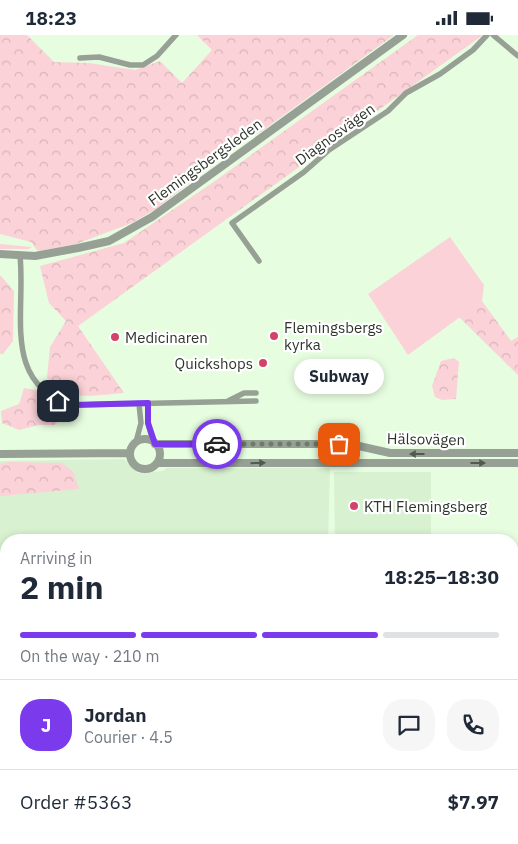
<!DOCTYPE html>
<meta charset="utf-8">
<style>
body{margin:0;font-family:"IBM Plex Sans",sans-serif;background:#f6f6f7;color:#1f2937;height:100vh;display:flex;flex-direction:column;font-size:19px;white-space:nowrap}
*{box-sizing:border-box;margin:0}
p{font-size:16px;color:#747a83}
.icon{flex:none;width:28px;height:28px;fill:none;stroke:currentColor;stroke-width:2;stroke-linecap:round;stroke-linejoin:round}
.map{position:relative;flex:1;overflow:hidden}
.sheet{position:absolute;left:0px;top:499px;width:519px;height:311px;display:flex;flex-direction:column;background:#fff;border-radius:20px 20px 0 0;box-shadow:0 2px 8px #0003}
.sheet>*{flex:none}
.pin{position:absolute;display:grid;place-items:center;width:42px;height:42px;color:#fff;margin:-21px;border-radius:10px;box-shadow:0 2px 8px #0006}
.courier{position:absolute;display:grid;place-items:center;width:50px;height:50px;margin:-25px;border:4px solid #7c3aed;border-radius:50%;background:#fff;color:#222;box-shadow:0 1px 6px #0007}
.bubble{position:absolute;height:35px;border-radius:18px;background:#fff;box-shadow:0 2px 8px #0003;font-size:16px;font-weight:800;line-height:35px;text-align:center}
.summary em{font-style:normal;font-weight:800}
.summary div{display:flex;flex-direction:column-reverse}
.summary{display:flex;align-items:center;justify-content:space-between;height:85px;padding:0 20px}
h1{font-size:32px;font-weight:800;line-height:38px}
.bar{display:grid;grid-template-columns:repeat(4,1fr);gap:8px 5px;align-content:center;height:60px;padding:0 20px}
.bar i{height:6px;border-radius:4px;background:#e0e1e3}
.bar .on{background:#7c3aed}
.bar p{grid-column:span 4}
.line{display:flex;align-items:center;gap:12px;padding:0 20px;border-top:1px solid #e0e1e3}
.line div{flex:1}
.round{display:grid;place-items:center;flex:none;width:52px;height:52px;border-radius:20px;background:#f6f6f7}
.status{display:flex;justify-content:space-between;align-items:center;height:35px;padding:0 25px;background:#fff;direction:ltr}
.status svg{height:14px;fill:currentColor}
.map>svg:first-child{display:block}
.built{fill:#d8f1d0}
.green{fill:#fbd2d7}
.forest{fill:url(#forest-crowns)}
.lines{fill:none;stroke-linecap:round;stroke-linejoin:round}
.minor{stroke:#97a094;stroke-width:5.5}
.tertiary{stroke:#97a094;stroke-width:8}
.oneway{fill:#525a50}
.done{stroke:#6e7b6a;stroke-width:5;stroke-dasharray:0 9}
.route{stroke:#7c3aed;stroke-width:6}
.poi-dot{fill:#d34367;stroke:#fff;stroke-width:2}
.labels{text-anchor:middle;dominant-baseline:central;stroke-width:4.5;stroke-linejoin:round;paint-order:stroke}
.street-label{font-size:15px;fill:#2d352b;stroke:#fff}
.poi-label{font-size:15px;fill:#2d352b;stroke:#fff;text-anchor:start}
</style>
<div class="status"><b>18:23</b><svg viewBox="0 0 49 12"><path d="M0 12V9h3v3zM5 12V6h3v6zM10 12V3h3v9zM15 12V0h3v12zM26 1h20v11H26zM47 4h2v5h-2z"/></svg></div>
<div class="map">
<svg width="518" height="809" viewBox="0 0 518 809">
<defs>
<pattern id="forest-crowns" width="20" height="18" patternUnits="userSpaceOnUse" patternTransform="scale(1.25)"><rect width="20" height="18" fill="#fbd2d7"/><path d="M2 6a3 3 0 1 1 6 0M12 15a3 3 0 1 1 6 0" fill="none" stroke="#d7b5b9"/></pattern>
</defs>
<rect width="100%" height="100%" fill="#e7fde0"/>
<!-- built -->
<path class="built" d="M 124,424 L 138,438 L 163,436 L 167,433 L 330,433 L 328,505 L 6,505 L 6,662 L 0,662 L 0,426 Z
M 334,437 L 431,437 L 431,505 L 335,505 Z
M 512,540 L 518,540 L 518,684 L 513,685 Z
M 104,804 L 484,804 L 482,809 L 88,809 L 88,807 L 104,806 Z"/>
<!-- green -->
<path class="green" d="M 450,202 L 484,250 L 482,266 L 408,320 L 368,259 Z
M 0,209 L 32,212 L 29,214 L 0,214 Z
M 214,804 L 320,804 L 320,806 L 328,806 L 328,809 L 215,809 Z"/>
<!-- forest -->
<path class="forest" d="M 0,0 L 27,0 L 54,27 L 89,28 L 135,35 L 160,26 L 182,48 L 212,15 L 197,0 L 394,0 L 262,96 L 242,107 L 156,174 L 132,188 L 76,209 L 40,216 L 37,215 L 31,207 L 0,199 Z
M 418,0 L 483,0 L 78,291 L 124,358 L 90,361 L 68,360 L 47,343 L 50,312 L 66,286 L 49,268 L 40,231 L 124,208 L 212,148 Z
M 0,240 L 14,256 L 13,306 L 3,319 L 0,319 Z
M 482,266 L 511,306 L 518,302 L 518,340 L 458,281 Z
M 454,323 L 459,327 L 456,364 L 442,365 L 435,362 L 432,351 L 441,326 Z
M 24,353 L 35,355 L 66,376 L 55,390 L 39,390 L 19,395 L 2,388 L 1,376 L 19,369 Z
M 8,427 L 62,428 L 73,436 L 79,454 L 0,461 L 0,429 Z
M 0,662 L 6,662 L 6,804 L 104,804 L 105,806 L 88,807 L 88,809 L 0,809 Z
M 518,684 L 518,809 L 482,809 L 484,804 L 512,804 L 512,685 Z"/>
<g class="lines">
<!-- minor -->
<path class="minor" d="M 493,0 L 518,21
M 80,23 L 99,22 L 130,30 L 143,30 L 157,21 L 176,0
M 20,221 C 26,277 1,350 73,370 L 256,366
M 259,226 L 232,188 L 304,137 L 329,115 L 388,76 L 406,58 L 440,39 L 473,15 L 487,0
M 228,366 L 244,358 L 256,358
M 148,368 L 148,388 L 153,407
M 136,407 L 141,388 L 139,369
M 0,548 L 6,549
M 148,809 L 148,804"/>
<!-- tertiary -->
<path class="tertiary" d="M 0,219 L 35,221 L 78,213 L 109,206 L 152,182 L 403,0
M130 419a15 15 0 1 1 30 0a15 15 0 1 1-30 0Z
M 155,409 L 350,409 L 390,418 L 518,418
M 0,419 L 130,418
M 157,428 L 518,428"/>
</g>
<!-- one-way arrows -->
<defs><path id="oneway-solid" d="M-6-.8H1V-3.2L6.5 0L1 3.2V.8H-6Z" transform="scale(1.25)"/></defs>
<g class="oneway">
<use href="#oneway-solid" transform="translate(417 419) rotate(-180)"/>
<use href="#oneway-solid" transform="translate(258 428) rotate(-1)"/>
<use href="#oneway-solid" transform="translate(478 428)"/>
</g>
<g class="lines">
<!-- done -->
<path class="done" d="M 217,409 L 339,409"/>
<!-- route -->
<path class="route" d="M 58,366 L 73,370 L 148,368 L 148,388 L 155,409 L 217,409"/>
</g>
<!-- markers -->
<g class="poi-dot">
<circle cx="274" cy="301" r="5"/>
<circle cx="115" cy="302" r="5"/>
<circle cx="263" cy="328" r="5"/>
<circle cx="354" cy="471" r="5"/>
</g>
<g class="labels">
<!-- street labels -->
<g class="street-label">
<text transform="translate(335 99) rotate(-36)">Diagnosvägen</text>
<text transform="translate(205 127) rotate(-36)">Flemingsbergsleden</text>
<text transform="translate(426 404) rotate(1)">Hälsovägen</text>
</g>
<!-- poi labels -->
<g class="poi-label">
<text x="284" y="292">Flemingsbergs<tspan x="284" dy="17">kyrka</tspan></text>
<text x="125" y="302">Medicinaren</text>
<text x="253" y="328" text-anchor="end">Quickshops</text>
<text x="364" y="471">KTH Flemingsberg</text>
</g>
</g>
</svg>
<div class="pin" style="left:339px;top:409px;background:#ea580c"><svg class="icon" aria-label="bag" viewBox="0 0 24 24"><path d="M5 8h14l-1 12H6zM9 8a3 3 0 0 1 6 0"/></svg></div>
<div class="pin" style="left:58px;top:366px;background:#1f2937"><svg class="icon" aria-label="home" viewBox="0 0 24 24"><path d="M3 11l9-7 9 7M6 9v11h12V9"/></svg></div>
<div class="courier" style="left:217px;top:409px"><svg class="icon" aria-label="car" viewBox="0 0 24 24"><path d="M5 17H2v-5l4-1 3-4h7l3 4 3 1v5h-3M9 17h6M6 11h13"/><circle cx="7" cy="17" r="2"/><circle cx="17" cy="17" r="2"/></svg></div>
<div class="bubble" style="left:294px;top:324px;width:90px">Subway</div>
<section class="sheet">
<div class="summary"><div><h1>2 min</h1><p>Arriving in</p></div><em>18:25–18:30</em></div>
<div class="bar"><i class="on"></i><i class="on"></i><i class="on"></i><i></i><p>On the way · 210 m</p></div>
<div class="line" style="height:90px"><b class="round" style="background:#7c3aed;color:#fff">J</b><div><b>Jordan</b><p>Courier · 4.5</p></div><a class="round"><svg class="icon" aria-label="chat" viewBox="0 0 24 24"><path d="M4 5h16v11H9l-5 4z"/></svg></a><a class="round"><svg class="icon" aria-label="phone" viewBox="0 0 24 24"><path d="M5 4h4l2 5-3 2q2 4 5 5l2-3 5 2v4C11 20 4 13 5 4z"/></svg></a></div>
<div class="line" style="height:65px"><div>Order #5363</div><b>$7.97</b></div>
</section>
</div>
